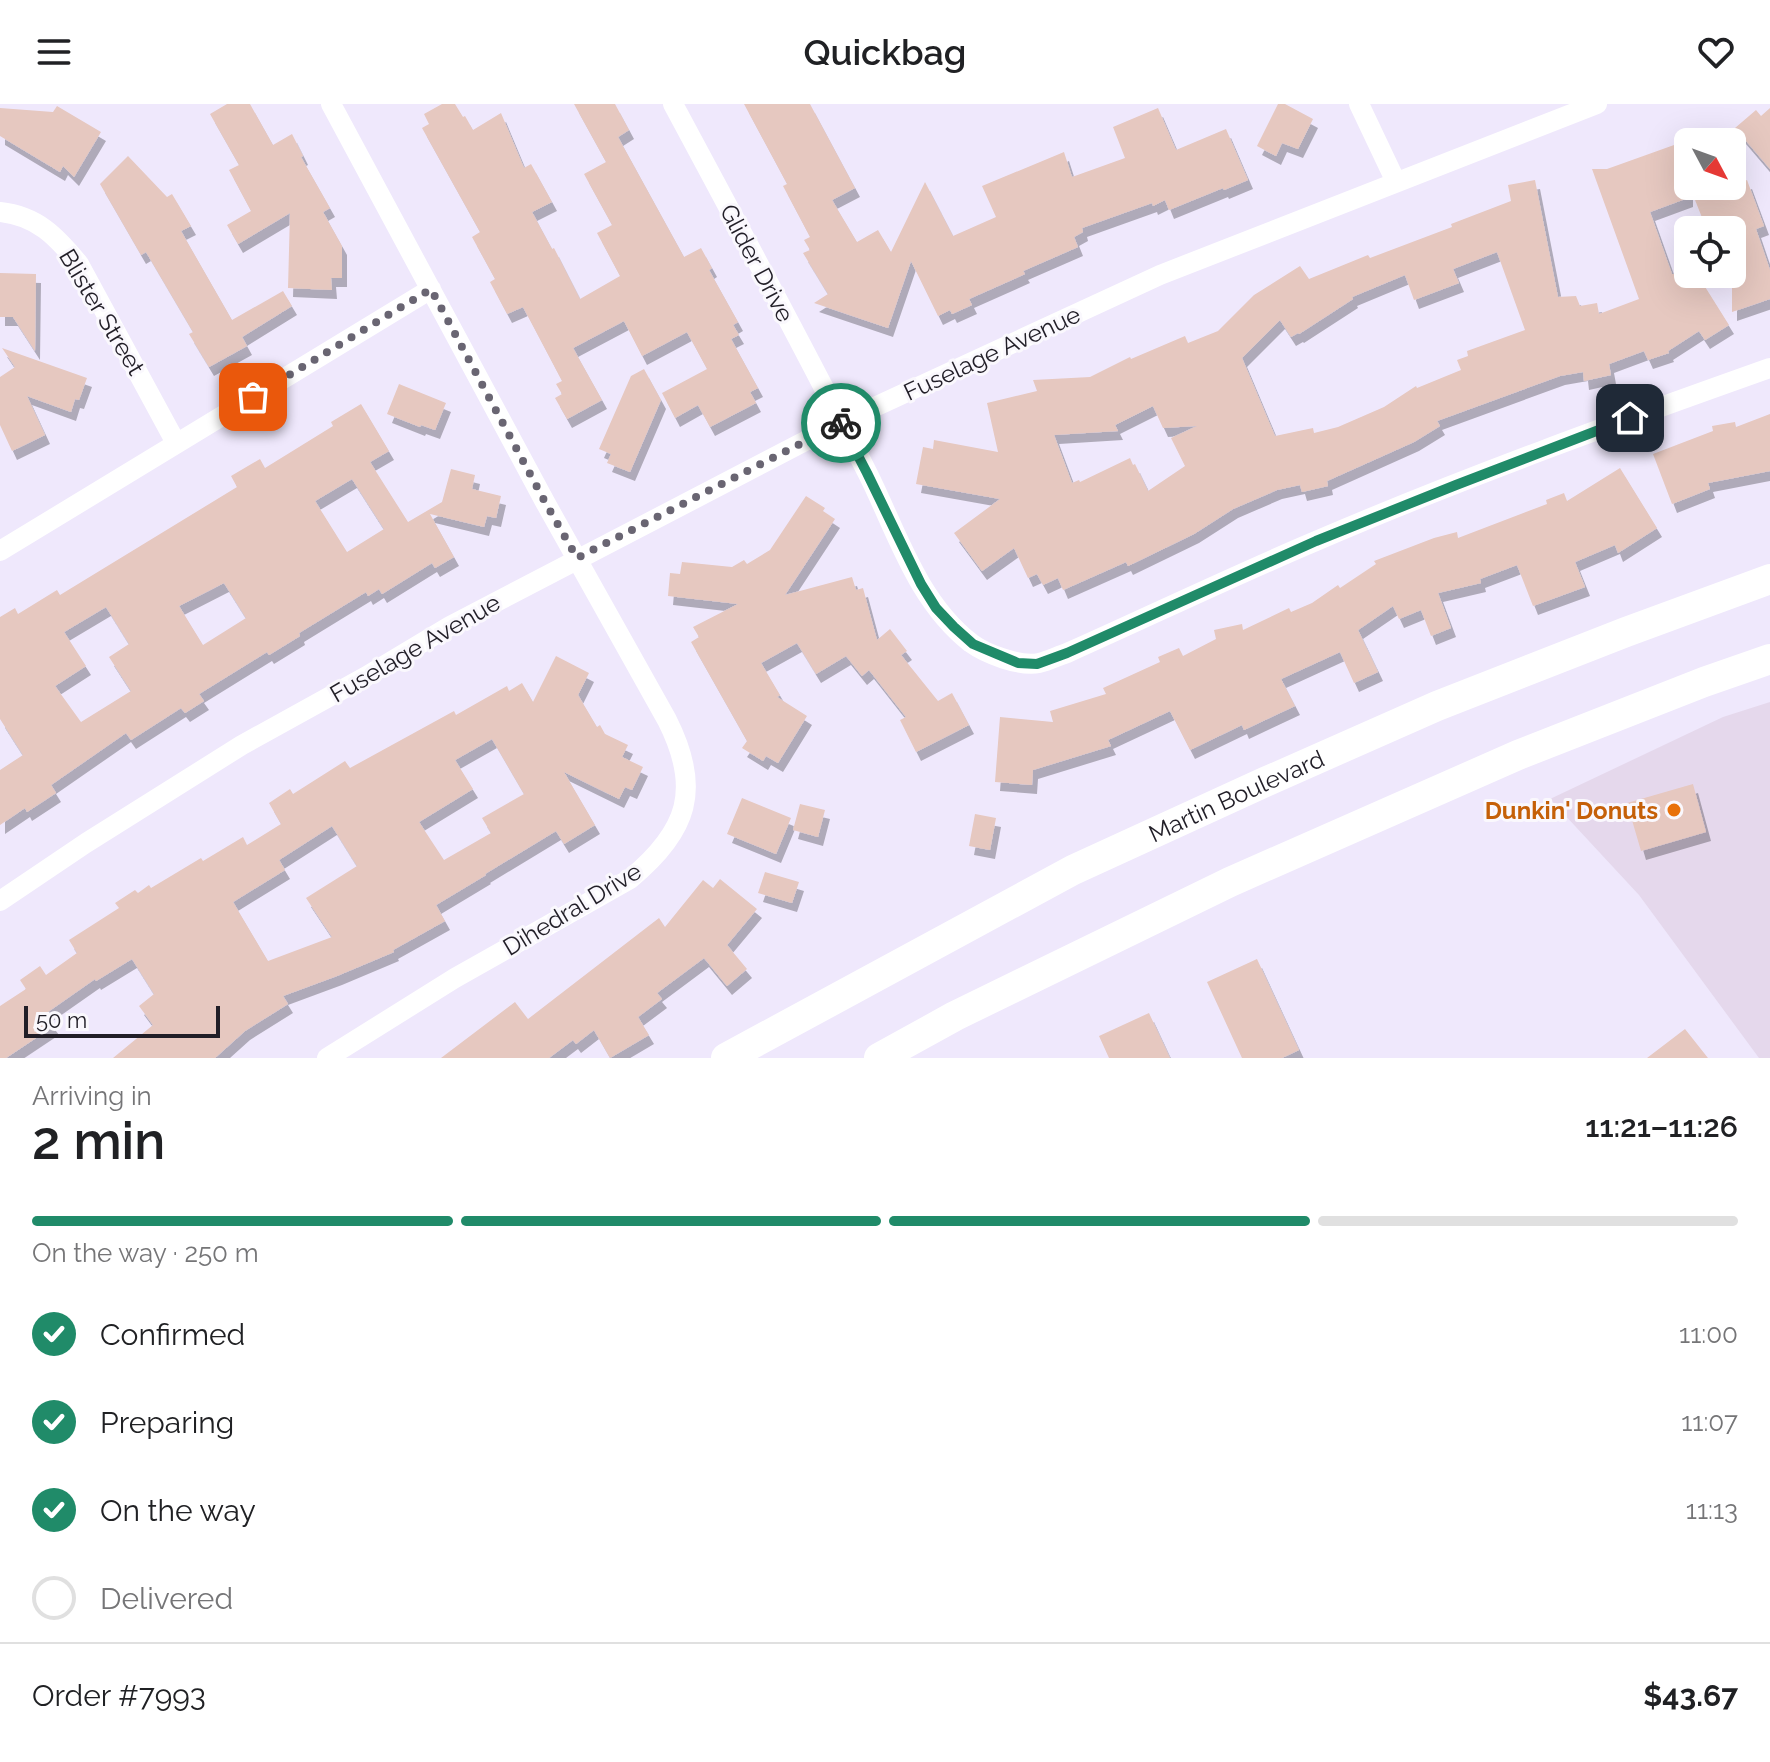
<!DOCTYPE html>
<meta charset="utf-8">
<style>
body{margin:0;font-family:Raleway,sans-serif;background:#f6f6f6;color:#202124;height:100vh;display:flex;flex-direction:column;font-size:30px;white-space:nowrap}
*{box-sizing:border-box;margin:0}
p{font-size:26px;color:#757577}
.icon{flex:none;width:44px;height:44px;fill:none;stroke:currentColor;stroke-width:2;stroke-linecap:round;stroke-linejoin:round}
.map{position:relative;height:954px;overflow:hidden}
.panel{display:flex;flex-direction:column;background:#fff;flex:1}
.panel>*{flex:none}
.needle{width:52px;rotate:131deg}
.tools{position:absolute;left:1674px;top:24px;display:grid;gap:16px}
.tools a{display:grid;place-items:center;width:72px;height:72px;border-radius:12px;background:#fff;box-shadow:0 8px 32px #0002;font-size:40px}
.scale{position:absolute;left:24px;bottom:20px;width:196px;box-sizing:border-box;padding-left:8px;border:4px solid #211e27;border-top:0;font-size:22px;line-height:28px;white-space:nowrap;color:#211e27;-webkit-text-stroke:6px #faf8fd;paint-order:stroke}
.pin{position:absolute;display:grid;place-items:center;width:68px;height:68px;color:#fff;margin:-34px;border-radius:16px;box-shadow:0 4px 12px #0006}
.courier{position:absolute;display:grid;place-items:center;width:80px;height:80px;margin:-40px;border:6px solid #208b69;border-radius:50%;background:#fff;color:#222;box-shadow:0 2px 10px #0007}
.summary em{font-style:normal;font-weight:600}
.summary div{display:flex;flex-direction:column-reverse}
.summary{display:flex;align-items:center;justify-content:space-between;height:136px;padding:0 32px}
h1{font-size:52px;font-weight:600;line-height:60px}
.bar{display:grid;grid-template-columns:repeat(4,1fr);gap:12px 8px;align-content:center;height:96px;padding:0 32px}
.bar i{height:10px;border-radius:6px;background:#e0e0e0}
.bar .on{background:#208b69}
.bar p{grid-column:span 4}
.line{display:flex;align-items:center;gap:20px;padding:0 32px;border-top:2px solid #e0e0e0}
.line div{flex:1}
ol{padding:0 32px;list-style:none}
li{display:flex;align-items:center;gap:24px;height:88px}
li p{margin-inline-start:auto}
li .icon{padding:8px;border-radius:50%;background:#208b69;color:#fff;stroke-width:4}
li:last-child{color:#757577}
li i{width:44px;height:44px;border:4px solid #e0e0e0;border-radius:50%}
header{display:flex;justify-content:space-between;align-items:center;height:104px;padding:0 32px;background:#fff;font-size:36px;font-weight:600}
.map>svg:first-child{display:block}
.commercial{fill:#e5d8ec}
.building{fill:#e6c8c0;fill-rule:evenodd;filter:url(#shadow)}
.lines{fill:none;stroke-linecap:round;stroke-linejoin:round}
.minor{stroke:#fff;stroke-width:20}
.secondary{stroke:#fff;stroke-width:30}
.done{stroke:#696572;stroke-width:8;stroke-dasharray:0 14.4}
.route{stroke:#208b69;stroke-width:10}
.food-dot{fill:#e8710a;stroke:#faf8fd;stroke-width:3}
.labels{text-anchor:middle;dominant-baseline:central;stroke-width:6;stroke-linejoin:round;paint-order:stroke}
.street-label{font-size:24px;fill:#211e27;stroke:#faf8fd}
.food-label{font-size:24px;font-weight:bold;fill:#c56008;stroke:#faf8fd;text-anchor:end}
</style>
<header><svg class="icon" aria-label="menu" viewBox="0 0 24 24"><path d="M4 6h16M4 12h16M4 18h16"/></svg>Quickbag<svg class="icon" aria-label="heart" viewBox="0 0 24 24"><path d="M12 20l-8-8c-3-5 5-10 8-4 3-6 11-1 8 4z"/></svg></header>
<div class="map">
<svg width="1770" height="954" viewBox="0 0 1770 954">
<defs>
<filter id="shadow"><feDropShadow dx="5" dy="9" stdDeviation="0" flood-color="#0004"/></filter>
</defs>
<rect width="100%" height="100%" fill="#efe8fc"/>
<!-- commercial -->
<path class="commercial" d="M 1770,598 L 1770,954 L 1759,954 L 1639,791 L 1550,695 L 1723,613 Z"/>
<!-- building -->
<path class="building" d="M 227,0 L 250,0 L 273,41 L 292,30 L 303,52 L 301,53 L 330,104 L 323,108 L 342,142 L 342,174 L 331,174 L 332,186 L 288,184 L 290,109 L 238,140 L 227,121 L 251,107 L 229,66 L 239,61 L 210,10 Z
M 442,0 L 455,0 L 463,13 L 465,12 L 473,26 L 501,9 L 524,64 L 531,60 L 552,98 L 532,108 L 552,145 L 554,144 L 580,195 L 620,172 L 597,129 L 612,121 L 584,70 L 606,58 L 574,0 L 615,0 L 629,26 L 618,33 L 684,153 L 701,144 L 712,164 L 709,166 L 738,218 L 733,221 L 739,231 L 731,235 L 758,284 L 750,288 L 756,299 L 710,323 L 698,301 L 675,314 L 662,289 L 707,265 L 687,228 L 642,252 L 624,217 L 573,244 L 602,296 L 567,315 L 555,294 L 562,290 L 556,280 L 562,277 L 523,203 L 507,210 L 490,178 L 495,175 L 472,133 L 480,128 L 422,24 L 429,20 L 424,10 Z
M 744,0 L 810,0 L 855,84 L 832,96 L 857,138 L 878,126 L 891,148 L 925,78 L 953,132 L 996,113 L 982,82 L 1064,48 L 1072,73 L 1125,54 L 1113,23 L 1158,4 L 1176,46 L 1226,25 L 1248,76 L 1224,86 L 1223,84 L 1169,106 L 1165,96 L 1153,102 L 1152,99 L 1082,124 L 1083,128 L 1074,133 L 1078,143 L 1023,167 L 1025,170 L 969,195 L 972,201 L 952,210 L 950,206 L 938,212 L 911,157 L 888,224 L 814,199 L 828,190 L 803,149 L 810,146 L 804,136 L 810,133 L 783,82 L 787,80 Z
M 1278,0 L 1285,0 L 1313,15 L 1298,45 L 1282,39 L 1276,52 L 1257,42 Z
M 57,2 L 101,28 L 74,73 L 63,62 L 60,68 L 0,32 L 0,4 L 53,8 Z
M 1770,4 L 1770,65 L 1735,24 L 1756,6 L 1761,12 Z
M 1688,36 L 1688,94 L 1650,108 L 1672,170 L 1697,170 L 1729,221 L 1705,236 L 1699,227 L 1668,247 L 1669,249 L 1648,256 L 1644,247 L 1609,260 L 1611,271 L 1584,277 L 1583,268 L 1560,272 L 1437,317 L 1440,322 L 1414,338 L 1327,377 L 1328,382 L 1302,388 L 1300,381 L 1277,386 L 1233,405 L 1194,430 L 1128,462 L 1126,458 L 1063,486 L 1058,474 L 1043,481 L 1037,470 L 1028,474 L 1014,444 L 982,467 L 954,429 L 1000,395 L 916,380 L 923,343 L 933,345 L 934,336 L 998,348 L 987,299 L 1037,287 L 1033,276 L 1090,273 L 1130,253 L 1131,255 L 1185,232 L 1188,239 L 1218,227 L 1254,191 L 1300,162 L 1309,175 L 1368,151 L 1370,154 L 1452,123 L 1451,120 L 1511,97 L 1508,81 L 1535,76 L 1558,193 L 1576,192 L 1580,202 L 1597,199 L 1599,210 L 1639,195 L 1592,65 L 1607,65 ZM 1497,148 L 1525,226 L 1467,247 L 1468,252 L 1457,256 L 1461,266 L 1417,284 L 1416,282 L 1384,303 L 1338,323 L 1314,329 L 1313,324 L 1275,332 L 1242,254 L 1280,216 L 1291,233 L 1298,229 L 1299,230 L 1353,195 L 1352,193 L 1405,171 L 1414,196 L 1459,179 L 1453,165 ZM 1153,302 L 1163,324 L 1197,322 L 1171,334 L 1185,362 L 1148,387 L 1135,360 L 1133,361 L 1130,354 L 1080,378 L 1079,376 L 1072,379 L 1054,331 L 1118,327 L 1115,321 Z
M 128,52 L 167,93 L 172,90 L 191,122 L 181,127 L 232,216 L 283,187 L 292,202 L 242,233 L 247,242 L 209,263 L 189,230 L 193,228 L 146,148 L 141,151 L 100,80 Z
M 1747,76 L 1764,122 L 1756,125 L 1770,166 L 1770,195 L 1732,208 L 1732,126 L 1707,126 L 1695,96 Z
M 0,169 L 36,170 L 35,247 L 13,213 L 0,213 Z
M 2,244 L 87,274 L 79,296 L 75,295 L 71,308 L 27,292 L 45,331 L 12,347 L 0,321 L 0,273 L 15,263 Z
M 644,265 L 661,296 L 630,368 L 607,359 L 611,350 L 599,345 L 631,272 Z
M 399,280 L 446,299 L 435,326 L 421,321 L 420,323 L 387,310 Z
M 361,300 L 389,347 L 370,358 L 408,418 L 442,398 L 451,365 L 475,371 L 472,385 L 501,392 L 496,414 L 487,412 L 484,423 L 430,410 L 454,453 L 435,464 L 432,459 L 382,490 L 379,485 L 368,492 L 366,488 L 299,529 L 300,532 L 269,551 L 267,548 L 199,590 L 204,597 L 185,609 L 181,604 L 131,636 L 126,629 L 51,681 L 56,689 L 27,708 L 25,704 L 0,721 L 0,666 L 23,651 L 0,615 L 0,513 L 15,504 L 18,510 L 57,486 L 60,491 L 237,383 L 231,372 L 260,355 L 265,364 L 333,322 L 331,318 ZM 352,375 L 384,425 L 347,448 L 315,397 ZM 224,479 L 246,514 L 203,541 L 179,502 ZM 106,503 L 129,540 L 109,553 L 131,587 L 81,618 L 55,582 L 86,562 L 64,528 Z
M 1770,310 L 1770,367 L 1708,379 L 1710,385 L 1672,400 L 1653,350 L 1713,327 L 1712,322 L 1735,318 L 1736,323 Z
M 1620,364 L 1657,424 L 1618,449 L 1615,441 L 1575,458 L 1585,483 L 1533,502 L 1517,461 L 1480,475 L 1481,479 L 1438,489 L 1451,524 L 1431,532 L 1421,506 L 1399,515 L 1393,502 L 1358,526 L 1378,568 L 1354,579 L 1340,548 L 1281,575 L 1295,602 L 1244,626 L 1242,621 L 1190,646 L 1170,607 L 1108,636 L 1111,642 L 1033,666 L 1032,681 L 995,678 L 1000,613 L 1053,618 L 1050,607 L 1106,590 L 1103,584 L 1160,558 L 1158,553 L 1179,544 L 1183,552 L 1216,535 L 1214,526 L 1242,520 L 1243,526 L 1289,504 L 1291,508 L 1312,499 L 1338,481 L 1340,484 L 1376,460 L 1374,457 L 1434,434 L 1457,428 L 1458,434 L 1547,400 L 1546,396 L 1564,389 L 1567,397 Z
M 806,392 L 825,404 L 823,407 L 835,415 L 785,491 L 852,473 L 856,486 L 863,484 L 877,536 L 890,525 L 907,547 L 901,551 L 938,597 L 952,589 L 969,621 L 916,648 L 900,616 L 906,613 L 869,566 L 862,572 L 846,552 L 816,570 L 797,539 L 761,559 L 780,591 L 777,593 L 807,612 L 778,659 L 766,652 L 763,657 L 742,644 L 747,637 L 691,538 L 699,533 L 693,523 L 738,500 L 668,492 L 670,469 L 680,470 L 682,458 L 732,463 L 744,456 L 747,460 L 770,446 Z
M 556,552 L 589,569 L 578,591 L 597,623 L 600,621 L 605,630 L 628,641 L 622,653 L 643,663 L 632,686 L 625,683 L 619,695 L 564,668 L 595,721 L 564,740 L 556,727 L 485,770 L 486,771 L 436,801 L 445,817 L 393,846 L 394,848 L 337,872 L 283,892 L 288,900 L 245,927 L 215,954 L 113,954 L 153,921 L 139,902 L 154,890 L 132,855 L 96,877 L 95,875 L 45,910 L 54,922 L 6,954 L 0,954 L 0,902 L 26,885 L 20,876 L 40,862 L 46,871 L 77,849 L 69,836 L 119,804 L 115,799 L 135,786 L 138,789 L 149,781 L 151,784 L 201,754 L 203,757 L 243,733 L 247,741 L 281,720 L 269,699 L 290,685 L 293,690 L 345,657 L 350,664 L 454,607 L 456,611 L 507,582 L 509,587 L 522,579 L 533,598 ZM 492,635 L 524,690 L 482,714 L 491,729 L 444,756 L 419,718 L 473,685 L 455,656 ZM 332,722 L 357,762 L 306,794 L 332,833 L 268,857 L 233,798 L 285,766 L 279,756 Z
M 1693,680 L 1706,728 L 1641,747 L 1627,699 Z
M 742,694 L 791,714 L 776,750 L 727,730 Z
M 800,700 L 825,706 L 818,733 L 793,726 Z
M 975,710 L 996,714 L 990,746 L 969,742 Z
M 765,768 L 799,778 L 792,799 L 758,789 Z
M 720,775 L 757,805 L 727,841 L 747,865 L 727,882 L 704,854 L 657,889 L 662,895 L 638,913 L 649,931 L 610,954 L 594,926 L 576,940 L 573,936 L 549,954 L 441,954 L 515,898 L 528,915 L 659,814 L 665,823 L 703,776 L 713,784 Z
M 1257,855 L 1299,946 L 1282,954 L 1242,954 L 1207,878 Z
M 1149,909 L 1170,954 L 1109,954 L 1099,932 Z
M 1685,925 L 1708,954 L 1647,954 Z"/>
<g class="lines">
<!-- minor -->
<path class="minor" d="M 673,0 C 739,123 805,245 868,370 C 897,428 917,497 971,539 C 986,550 1020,563 1039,559 C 1048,557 1058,552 1067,549 C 1150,512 1233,472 1316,437 C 1465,373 1618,318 1770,264
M 1359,0 L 1396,78
M 0,108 C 37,112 56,132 79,160 L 176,339
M 0,447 L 431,185
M 0,797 L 86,739 L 242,641 L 365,573 L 450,522 L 840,319 L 1160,171 L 1597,0
M 327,954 L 455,874 L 630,775 C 688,727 702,685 667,616 L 545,398 L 331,0"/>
<!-- secondary -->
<g class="secondary">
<path id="s1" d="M 726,954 L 1073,766 L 1265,678 L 1437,602 L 1626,528 L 1770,475"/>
<path d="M 879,954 L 955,912 L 1230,778 L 1518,651 L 1704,578 L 1770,555"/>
</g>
</g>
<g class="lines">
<!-- done -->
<path class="done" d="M 253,293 L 431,185 L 545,398 L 577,454 L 841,319"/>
<!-- route -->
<path class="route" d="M 841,319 L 867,369 L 921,480 L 936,504 L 954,523 L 973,540 L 1018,559 L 1037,560 L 1067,549 L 1316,437 L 1456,381 L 1630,314"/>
</g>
<!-- markers -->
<circle class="food-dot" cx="1674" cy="706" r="8"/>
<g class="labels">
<!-- street labels -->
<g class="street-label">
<text transform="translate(757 159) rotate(62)">Glider Drive</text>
<text transform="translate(102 208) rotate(59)">Blister Street</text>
<text transform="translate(992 249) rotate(-25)">Fuselage Avenue</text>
<text transform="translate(415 544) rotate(-30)">Fuselage Avenue</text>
<text stroke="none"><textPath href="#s1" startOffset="574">Martin Boulevard</textPath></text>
<text transform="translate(572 805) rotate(-31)">Dihedral Drive</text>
</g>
<!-- food labels -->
<g class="food-label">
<text x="1658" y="706">Dunkin' Donuts</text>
</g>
</g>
</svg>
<div class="tools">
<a><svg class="needle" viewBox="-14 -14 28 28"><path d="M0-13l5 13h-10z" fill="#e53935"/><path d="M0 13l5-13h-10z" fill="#757577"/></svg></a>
<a><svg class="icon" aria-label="locate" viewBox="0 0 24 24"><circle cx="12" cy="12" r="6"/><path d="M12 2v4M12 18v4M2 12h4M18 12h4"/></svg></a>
</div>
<div class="scale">50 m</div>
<div class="pin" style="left:253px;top:293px;background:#ea580c"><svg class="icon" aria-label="bag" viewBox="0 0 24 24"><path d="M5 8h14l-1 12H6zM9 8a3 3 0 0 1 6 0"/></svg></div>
<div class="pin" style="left:1630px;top:314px;background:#1f2937"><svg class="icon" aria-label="home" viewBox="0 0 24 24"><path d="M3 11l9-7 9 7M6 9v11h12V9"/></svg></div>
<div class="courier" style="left:841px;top:319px"><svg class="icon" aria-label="bike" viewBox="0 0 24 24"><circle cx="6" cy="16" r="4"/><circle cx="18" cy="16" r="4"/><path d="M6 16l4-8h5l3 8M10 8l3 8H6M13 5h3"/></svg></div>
</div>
<section class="panel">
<div class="summary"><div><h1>2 min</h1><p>Arriving in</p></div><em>11:21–11:26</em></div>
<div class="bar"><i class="on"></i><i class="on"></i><i class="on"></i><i></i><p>On the way · 250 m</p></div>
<ol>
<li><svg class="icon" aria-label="check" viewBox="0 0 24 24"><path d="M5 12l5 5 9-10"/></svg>Confirmed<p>11:00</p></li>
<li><svg class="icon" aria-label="check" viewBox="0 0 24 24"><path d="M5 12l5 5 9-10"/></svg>Preparing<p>11:07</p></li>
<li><svg class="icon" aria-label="check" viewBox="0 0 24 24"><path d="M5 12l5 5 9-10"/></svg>On the way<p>11:13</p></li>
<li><i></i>Delivered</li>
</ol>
<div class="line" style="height:104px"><div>Order #7993</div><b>$43.67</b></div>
</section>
